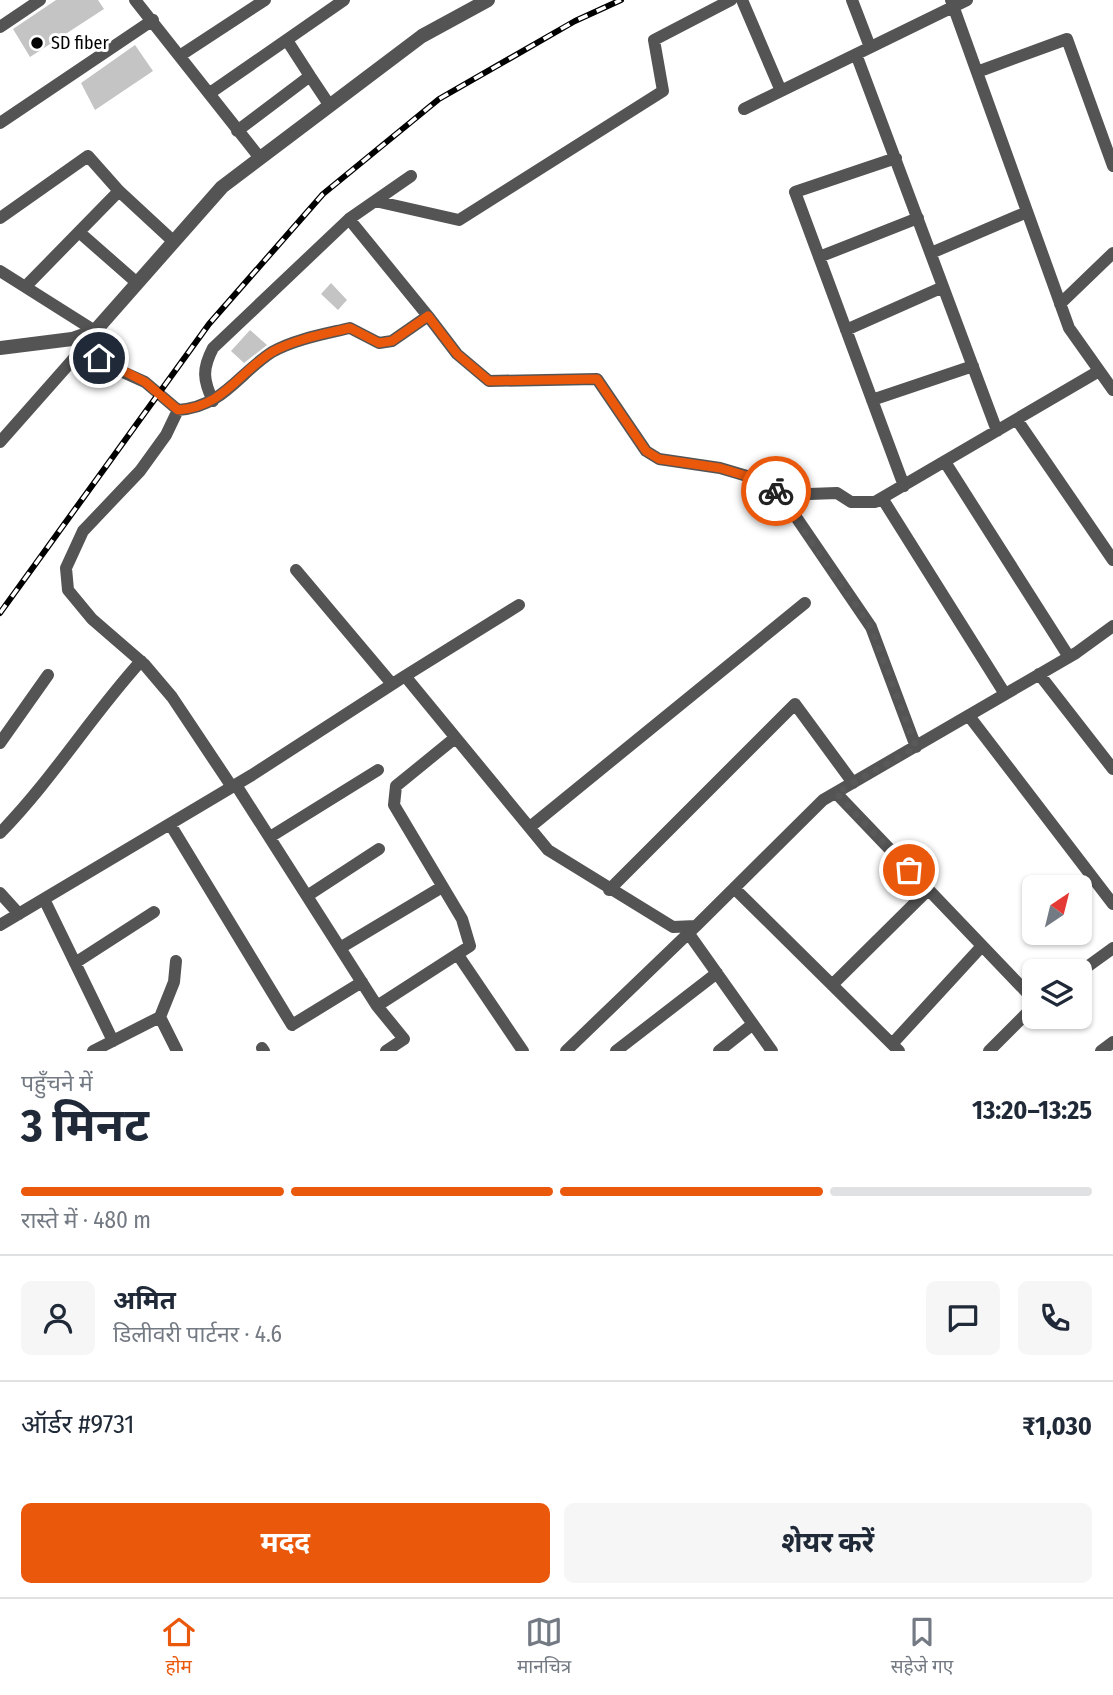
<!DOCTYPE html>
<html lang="hi">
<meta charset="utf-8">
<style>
body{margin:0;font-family:"Fira Sans Condensed","Noto Sans Devanagari",sans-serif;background:#f6f6f7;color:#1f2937;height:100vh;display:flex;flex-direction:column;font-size:26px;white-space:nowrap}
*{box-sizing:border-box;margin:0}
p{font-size:23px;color:#747a83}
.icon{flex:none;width:38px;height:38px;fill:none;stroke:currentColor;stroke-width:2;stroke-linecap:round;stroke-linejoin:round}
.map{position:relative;height:1051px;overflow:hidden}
.panel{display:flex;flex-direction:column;background:#fff;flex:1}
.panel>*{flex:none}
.needle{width:46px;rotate:35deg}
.fabs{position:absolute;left:1022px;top:875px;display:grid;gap:14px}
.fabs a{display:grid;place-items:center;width:70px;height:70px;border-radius:10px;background:#fff;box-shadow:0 2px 5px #0004;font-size:35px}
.pin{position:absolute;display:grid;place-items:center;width:60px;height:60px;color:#fff;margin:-30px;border:4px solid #fff;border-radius:50%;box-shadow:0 2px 7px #0007}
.courier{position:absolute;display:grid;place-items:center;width:70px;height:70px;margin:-35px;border:5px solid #ea580c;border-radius:50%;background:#fff;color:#222;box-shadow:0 2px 9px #0007}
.summary em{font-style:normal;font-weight:700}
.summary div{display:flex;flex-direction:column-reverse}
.summary{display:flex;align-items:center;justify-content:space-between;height:119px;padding:0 21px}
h1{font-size:46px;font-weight:700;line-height:52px}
.bar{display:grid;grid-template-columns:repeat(4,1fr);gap:10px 7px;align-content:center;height:84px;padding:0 21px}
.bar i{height:9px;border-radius:5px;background:#e0e1e3}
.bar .active{background:#ea580c}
.bar p{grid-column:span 4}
.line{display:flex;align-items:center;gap:18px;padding:0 21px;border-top:2px solid #e0e1e3}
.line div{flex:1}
.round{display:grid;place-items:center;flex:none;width:74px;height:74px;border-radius:10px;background:#f6f6f7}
.action{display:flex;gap:14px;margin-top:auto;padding:14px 21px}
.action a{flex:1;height:80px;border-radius:10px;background:#ea580c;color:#fff;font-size:28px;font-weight:700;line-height:80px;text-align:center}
.action a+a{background:#f6f6f7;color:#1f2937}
.dock{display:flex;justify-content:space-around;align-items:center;height:98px;border-top:2px solid #e0e1e3;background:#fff;font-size:19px;color:#747a83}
.dock a{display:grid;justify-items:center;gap:4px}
.dock .active{color:#ea580c}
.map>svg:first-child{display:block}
.building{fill:#c4c4c4}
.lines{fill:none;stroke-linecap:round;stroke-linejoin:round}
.minor{stroke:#545454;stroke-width:12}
.tertiary{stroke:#545454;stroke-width:14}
.rail-casing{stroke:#000;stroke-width:6}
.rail{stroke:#fff;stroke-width:3.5;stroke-dasharray:10;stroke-linecap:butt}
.done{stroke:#595959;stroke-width:7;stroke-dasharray:0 12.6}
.route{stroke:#ea580c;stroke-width:9}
.poi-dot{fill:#000;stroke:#fff;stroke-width:2.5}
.labels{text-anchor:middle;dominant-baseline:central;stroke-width:6;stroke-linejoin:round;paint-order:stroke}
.poi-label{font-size:18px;fill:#000;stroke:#fff;text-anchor:start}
</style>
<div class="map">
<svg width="1113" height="1051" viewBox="0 0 1113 1051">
<rect width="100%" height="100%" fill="#fff"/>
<!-- building -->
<path class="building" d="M 56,0 L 98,0 L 104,9 L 30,57 L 13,29 Z
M 135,45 L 153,71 L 95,110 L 81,83 Z
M 331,283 L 347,300 L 338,310 L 321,294 Z
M 250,330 L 267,345 L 244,363 L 231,351 Z"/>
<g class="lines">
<!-- minor -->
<path class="minor" d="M 135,0 L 260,158
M 742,0 L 781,91
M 852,0 L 870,47
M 951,0 L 1069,328 L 1113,390
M 0,27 L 40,0
M 856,54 L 997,431
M 181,55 L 265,0
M 977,72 L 1067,39 L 1113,166
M 310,76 L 330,106
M 210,93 L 344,0
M 744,109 L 967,0
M 0,123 L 153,20
M 237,131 L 310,76 L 290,45
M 896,158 L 795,192 L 904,486
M 375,201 L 459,220 L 663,91 L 654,40 L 731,0
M 0,218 L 88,156 L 119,191 L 173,241
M 349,219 L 428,316
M 79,232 L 136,282
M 931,253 L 1027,212
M 819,257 L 918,218
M 0,271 L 95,331
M 26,286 L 119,191
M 1060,304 L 1113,253
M 846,330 L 943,287
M 72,339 L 114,368 L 145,382 L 178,410 L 166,435 L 140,471 L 83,531 L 66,568 L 68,590 L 92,619 L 144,664 L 172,697 L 232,787
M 872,400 L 973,366
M 213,401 C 203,380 202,369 213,348 L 349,219 L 411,176
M 178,410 C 223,407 238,374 272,352 C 295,339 325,334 350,328 L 379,343 L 392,341 L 428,316 L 457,354 L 489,381 L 597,379 L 646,451 L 659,459 L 720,468 L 767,482 L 781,495 L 871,627 L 916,747
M 1017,420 L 1113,560
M 0,442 L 84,347
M 945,462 L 1069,657
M 781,495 L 837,493 L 851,502 L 875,502 L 1099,371
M 882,498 L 1005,694
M 296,570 L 392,684
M 1039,674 L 1113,769
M 405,676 L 519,605
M 969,716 L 1113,904
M 0,743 L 48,675
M 236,785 L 377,1006 L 404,1039 L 386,1051
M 836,793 L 1034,1000
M 170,824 L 292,1025 L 362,982
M 530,827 L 805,603
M 0,833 C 52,780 91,716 141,661
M 270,837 L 378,770
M 735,889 L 899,1051
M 609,890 L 795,704 L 853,783
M 0,893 L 19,914
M 307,896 L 379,849
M 44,899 L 113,1041
M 0,925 L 252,775 L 405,676 L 548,850 L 673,927 L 696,926 L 823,800 L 1076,653 L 1113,626
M 689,934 L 772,1051
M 340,948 L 442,887
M 458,955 L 523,1051
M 75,963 L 154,912
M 1080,972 L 1113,948
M 832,985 L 928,890
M 377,1006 L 470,946 L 462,919 L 394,805 L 396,786 L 455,738
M 160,1017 L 177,1051
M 892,1044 L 982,946
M 262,1048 L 264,1051
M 93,1051 L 160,1017 L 174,982 L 176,961
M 566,1051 L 696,926
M 616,1051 L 717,973
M 719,1051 L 753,1024
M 989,1051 L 1034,1006
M 1101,1051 L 1113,1042"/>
<!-- tertiary -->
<path class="tertiary" d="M 0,348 L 72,339 L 95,331 L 222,187 L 422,36 L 488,0"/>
<!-- rail casing -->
<g class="rail-casing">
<path id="rail" d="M 0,613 L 209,324 L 323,194 L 439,99 L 575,21 L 621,0"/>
</g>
<!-- rail -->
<use href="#rail" class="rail"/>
</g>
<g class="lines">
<!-- done -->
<path class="done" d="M 776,491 L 871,627 L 916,747 L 836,793 L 909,870"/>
<!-- route -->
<path class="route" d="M 99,358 L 145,382 L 178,410 C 223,407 237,374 272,352 C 295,339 325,334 350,328 L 379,343 L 392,341 L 428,316 L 457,354 L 489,381 L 597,379 L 646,451 L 659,459 L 720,468 L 766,482 L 776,491"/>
</g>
<!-- markers -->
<circle class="poi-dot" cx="37" cy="43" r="7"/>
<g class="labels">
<!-- poi labels -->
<g class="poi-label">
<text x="51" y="43">SD fiber</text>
</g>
</g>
</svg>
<div class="fabs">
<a><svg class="needle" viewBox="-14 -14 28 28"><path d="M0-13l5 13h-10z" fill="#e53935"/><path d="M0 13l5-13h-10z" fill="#747a83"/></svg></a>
<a><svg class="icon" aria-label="layers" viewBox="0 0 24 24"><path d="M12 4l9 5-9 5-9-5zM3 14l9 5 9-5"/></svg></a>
</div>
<div class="pin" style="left:909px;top:870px;background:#ea580c"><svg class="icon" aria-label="bag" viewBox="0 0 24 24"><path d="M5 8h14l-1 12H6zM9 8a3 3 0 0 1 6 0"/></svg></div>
<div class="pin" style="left:99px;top:358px;background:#1f2937"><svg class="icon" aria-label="home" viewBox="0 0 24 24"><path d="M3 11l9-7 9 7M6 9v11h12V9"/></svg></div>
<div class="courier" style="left:776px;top:491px"><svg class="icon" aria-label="bike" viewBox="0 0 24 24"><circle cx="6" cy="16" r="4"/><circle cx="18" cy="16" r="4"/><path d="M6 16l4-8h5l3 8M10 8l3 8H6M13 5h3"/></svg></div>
</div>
<section class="panel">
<div class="summary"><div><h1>3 मिनट</h1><p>पहुँचने में</p></div><em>13:20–13:25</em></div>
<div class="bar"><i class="active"></i><i class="active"></i><i class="active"></i><i></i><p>रास्ते में · 480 m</p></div>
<div class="line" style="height:126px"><a class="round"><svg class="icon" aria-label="person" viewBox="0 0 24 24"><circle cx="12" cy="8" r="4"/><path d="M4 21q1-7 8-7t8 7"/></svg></a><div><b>अमित</b><p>डिलीवरी पार्टनर · 4.6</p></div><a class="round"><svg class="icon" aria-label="chat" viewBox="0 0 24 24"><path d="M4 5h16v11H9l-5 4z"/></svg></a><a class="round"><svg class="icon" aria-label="phone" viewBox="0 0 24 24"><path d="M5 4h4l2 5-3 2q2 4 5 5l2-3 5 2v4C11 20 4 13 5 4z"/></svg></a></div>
<div class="line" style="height:91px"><div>ऑर्डर #9731</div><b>₹1,030</b></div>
<div class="action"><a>मदद</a><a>शेयर करें</a></div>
</section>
<nav class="dock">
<a class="active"><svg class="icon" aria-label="home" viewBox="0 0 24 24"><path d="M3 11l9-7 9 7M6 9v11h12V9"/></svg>होम</a>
<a><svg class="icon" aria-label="map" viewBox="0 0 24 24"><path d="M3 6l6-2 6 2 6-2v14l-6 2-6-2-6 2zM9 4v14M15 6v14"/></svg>मानचित्र</a>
<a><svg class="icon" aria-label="saved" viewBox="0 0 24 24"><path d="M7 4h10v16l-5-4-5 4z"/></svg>सहेजे गए</a>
</nav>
